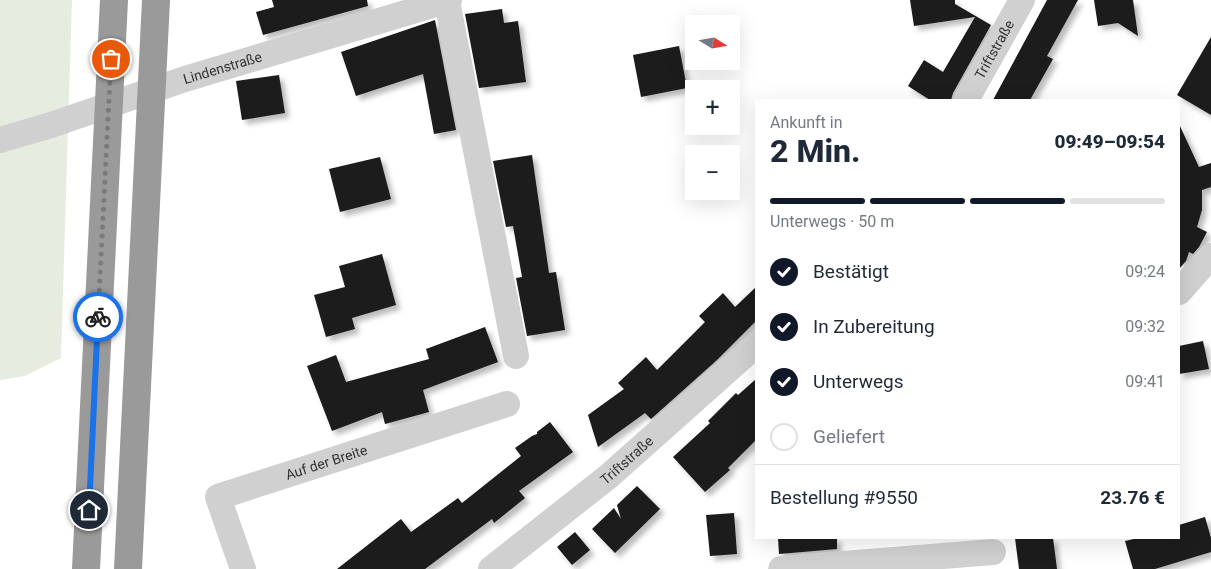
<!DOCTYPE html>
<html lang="de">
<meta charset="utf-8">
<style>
body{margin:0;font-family:Roboto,sans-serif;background:#f6f6f7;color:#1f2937;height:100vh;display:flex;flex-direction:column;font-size:19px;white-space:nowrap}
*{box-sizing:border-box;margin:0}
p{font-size:16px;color:#747a83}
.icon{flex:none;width:28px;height:28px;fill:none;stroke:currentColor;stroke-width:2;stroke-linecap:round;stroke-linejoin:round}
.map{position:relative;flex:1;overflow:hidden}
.sheet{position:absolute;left:755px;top:99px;width:425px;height:440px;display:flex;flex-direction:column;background:#fff;border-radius:0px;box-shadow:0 5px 20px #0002}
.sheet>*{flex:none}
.needle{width:32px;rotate:101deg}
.controls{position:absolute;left:685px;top:15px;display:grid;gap:10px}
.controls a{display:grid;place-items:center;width:55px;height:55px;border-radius:0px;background:#fff;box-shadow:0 5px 20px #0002;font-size:25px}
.pin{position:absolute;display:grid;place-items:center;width:42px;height:42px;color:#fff;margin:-21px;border:2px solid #fff;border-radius:50%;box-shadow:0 1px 5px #0007}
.courier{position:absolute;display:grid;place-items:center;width:50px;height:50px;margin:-25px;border:4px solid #1a73e8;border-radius:50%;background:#fff;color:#222;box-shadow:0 1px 6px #0007}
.head em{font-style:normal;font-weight:800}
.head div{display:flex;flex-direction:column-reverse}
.head{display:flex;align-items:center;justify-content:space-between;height:85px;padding:0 15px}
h1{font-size:32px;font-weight:800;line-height:38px}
.bar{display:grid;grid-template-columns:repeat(4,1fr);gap:8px 5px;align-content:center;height:60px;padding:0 15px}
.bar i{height:6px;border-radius:4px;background:#e0e1e3}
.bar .current{background:#111827}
.bar p{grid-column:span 4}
.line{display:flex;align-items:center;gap:12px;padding:0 15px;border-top:1px solid #e0e1e3}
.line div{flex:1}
ol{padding:0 15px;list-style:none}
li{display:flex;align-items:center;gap:15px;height:55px}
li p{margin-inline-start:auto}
li .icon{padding:5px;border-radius:50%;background:#111827;color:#fff;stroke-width:4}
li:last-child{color:#747a83}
li i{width:28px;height:28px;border:2px solid #e0e1e3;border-radius:50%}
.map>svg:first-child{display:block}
.green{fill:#e6ecdf}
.building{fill:#1a1a1a;filter:url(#shadow)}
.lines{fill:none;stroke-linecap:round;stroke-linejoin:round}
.street{stroke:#d0d0d0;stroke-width:26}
.highway-bridge{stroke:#9a9a9a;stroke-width:28}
.done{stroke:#7a7a7a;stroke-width:5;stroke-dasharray:0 9}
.route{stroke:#1a73e8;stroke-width:6}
.labels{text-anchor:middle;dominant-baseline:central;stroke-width:5;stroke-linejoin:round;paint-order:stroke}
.street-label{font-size:14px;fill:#333;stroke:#fff}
</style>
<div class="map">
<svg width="1211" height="569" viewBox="0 0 1211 569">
<defs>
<filter id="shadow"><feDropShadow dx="4.5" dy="4.5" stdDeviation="2.5" flood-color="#0004"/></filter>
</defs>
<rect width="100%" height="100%" fill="#fff"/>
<!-- green -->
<path class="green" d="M 0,0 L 72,0 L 61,358 L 25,376 L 0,380 Z"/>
<!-- building -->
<path class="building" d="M 272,0 L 367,0 L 368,6 L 263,35 L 256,12 L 274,7 Z
M 910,0 L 955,0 L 955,4 L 991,25 L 953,93 L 951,100 L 930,100 L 908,86 L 924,60 L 943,72 L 975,17 L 914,26 Z
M 1047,0 L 1078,0 L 1047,56 L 1053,59 L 1030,100 L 993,100 Z
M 1094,0 L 1133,0 L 1138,36 L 1118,23 L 1098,26 Z
M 502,9 L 504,23 L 518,21 L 526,82 L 479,88 L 465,14 Z
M 435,20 L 456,130 L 434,134 L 423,74 L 356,96 L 341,52 Z
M 1211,37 L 1211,115 L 1177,95 Z
M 679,46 L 687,88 L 641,97 L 633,55 Z
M 279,75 L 285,113 L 242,120 L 236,81 Z
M 1179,124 L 1199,167 L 1211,163 L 1211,187 L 1202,190 L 1202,210 L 1197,227 L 1207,232 L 1199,247 L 1193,254 L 1189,252 L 1186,261 L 1179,269 Z
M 532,155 L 549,273 L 556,272 L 565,330 L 527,336 L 516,278 L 522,277 L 513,226 L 506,227 L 493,161 Z
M 380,157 L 391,199 L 340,212 L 329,169 Z
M 382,254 L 396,305 L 352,318 L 355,329 L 326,337 L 314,295 L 345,287 L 339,266 Z
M 756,287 L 756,321 L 717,360 L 651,419 L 645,413 L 598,447 L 588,415 L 624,389 L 618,383 L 646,357 L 657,370 L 705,322 L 699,316 L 723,293 L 735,307 Z
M 485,327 L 498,362 L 423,390 L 429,412 L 385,424 L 382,412 L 332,431 L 307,366 L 336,355 L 346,382 L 429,359 L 426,349 Z
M 1203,341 L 1209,369 L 1179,374 L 1179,346 Z
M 756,379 L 756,440 L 728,468 L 730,470 L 705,492 L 673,457 L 710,423 L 708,421 L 736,393 L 738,395 Z
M 550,422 L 573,452 L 519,491 L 525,498 L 494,523 L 492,519 L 425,569 L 337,569 L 401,519 L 411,532 L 458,498 L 462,503 L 521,456 L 515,448 L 532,436 L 537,434 L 537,432 Z
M 637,486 L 660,509 L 615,553 L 592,529 L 614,508 L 621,519 L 617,505 Z
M 734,513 L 737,554 L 710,556 L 706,515 Z
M 1205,517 L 1211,538 L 1211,552 L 1155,569 L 1133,569 L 1125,541 L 1138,538 L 1179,538 L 1179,525 Z
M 575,532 L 590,550 L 572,565 L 557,547 Z
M 778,538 L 837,538 L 837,549 L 779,554 Z
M 1015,538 L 1053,538 L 1057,569 L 1019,569 Z"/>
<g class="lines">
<!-- street -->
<g class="street">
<path d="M 447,1 L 516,356"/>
<path id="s1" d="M 966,100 L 1022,0"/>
<path id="s2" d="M 0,140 L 51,125 L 185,79 L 449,0"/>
<path d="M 1179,292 L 1211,256"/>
<path id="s3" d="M 243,569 L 218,497 L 507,404"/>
<path id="s4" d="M 491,569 L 609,476 L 756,345"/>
<path d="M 781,569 L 993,552"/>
</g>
<!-- highway-bridge -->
<path class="highway-bridge" d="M 86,569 L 114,0
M 128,569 L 156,0"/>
</g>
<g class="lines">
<!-- done -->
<path class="done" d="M 98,317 L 111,59"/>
<!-- route -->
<path class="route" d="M 89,510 L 98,317"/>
</g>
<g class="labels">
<!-- street labels -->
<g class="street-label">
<text stroke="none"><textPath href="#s1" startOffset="58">Triftstraße</textPath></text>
<text stroke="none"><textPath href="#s2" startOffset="234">Lindenstraße</textPath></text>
<text stroke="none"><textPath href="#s4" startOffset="174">Triftstraße</textPath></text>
<text stroke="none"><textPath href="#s3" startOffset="190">Auf der Breite</textPath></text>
</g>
</g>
</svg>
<div class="controls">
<a><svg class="needle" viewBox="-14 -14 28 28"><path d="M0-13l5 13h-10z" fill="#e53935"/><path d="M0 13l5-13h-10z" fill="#747a83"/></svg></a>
<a>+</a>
<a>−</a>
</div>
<div class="pin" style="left:111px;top:59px;background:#ea580c"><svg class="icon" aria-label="bag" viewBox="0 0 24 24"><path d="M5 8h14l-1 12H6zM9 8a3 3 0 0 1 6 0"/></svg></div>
<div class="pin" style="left:89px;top:510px;background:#1f2937"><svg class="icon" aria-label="home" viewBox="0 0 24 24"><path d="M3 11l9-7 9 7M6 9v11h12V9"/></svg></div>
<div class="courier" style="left:98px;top:317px"><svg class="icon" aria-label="bike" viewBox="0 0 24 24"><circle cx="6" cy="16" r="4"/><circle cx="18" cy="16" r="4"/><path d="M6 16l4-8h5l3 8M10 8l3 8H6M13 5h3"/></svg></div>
<section class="sheet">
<div class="head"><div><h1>2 Min.</h1><p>Ankunft in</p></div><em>09:49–09:54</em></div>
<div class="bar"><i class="current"></i><i class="current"></i><i class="current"></i><i></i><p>Unterwegs · 50 m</p></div>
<ol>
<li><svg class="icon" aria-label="check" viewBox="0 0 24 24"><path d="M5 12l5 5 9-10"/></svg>Bestätigt<p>09:24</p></li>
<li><svg class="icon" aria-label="check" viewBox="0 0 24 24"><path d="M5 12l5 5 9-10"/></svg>In Zubereitung<p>09:32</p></li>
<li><svg class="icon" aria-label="check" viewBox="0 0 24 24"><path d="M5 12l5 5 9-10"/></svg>Unterwegs<p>09:41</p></li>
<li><i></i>Geliefert</li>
</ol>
<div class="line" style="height:65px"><div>Bestellung #9550</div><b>23.76 €</b></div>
</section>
</div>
